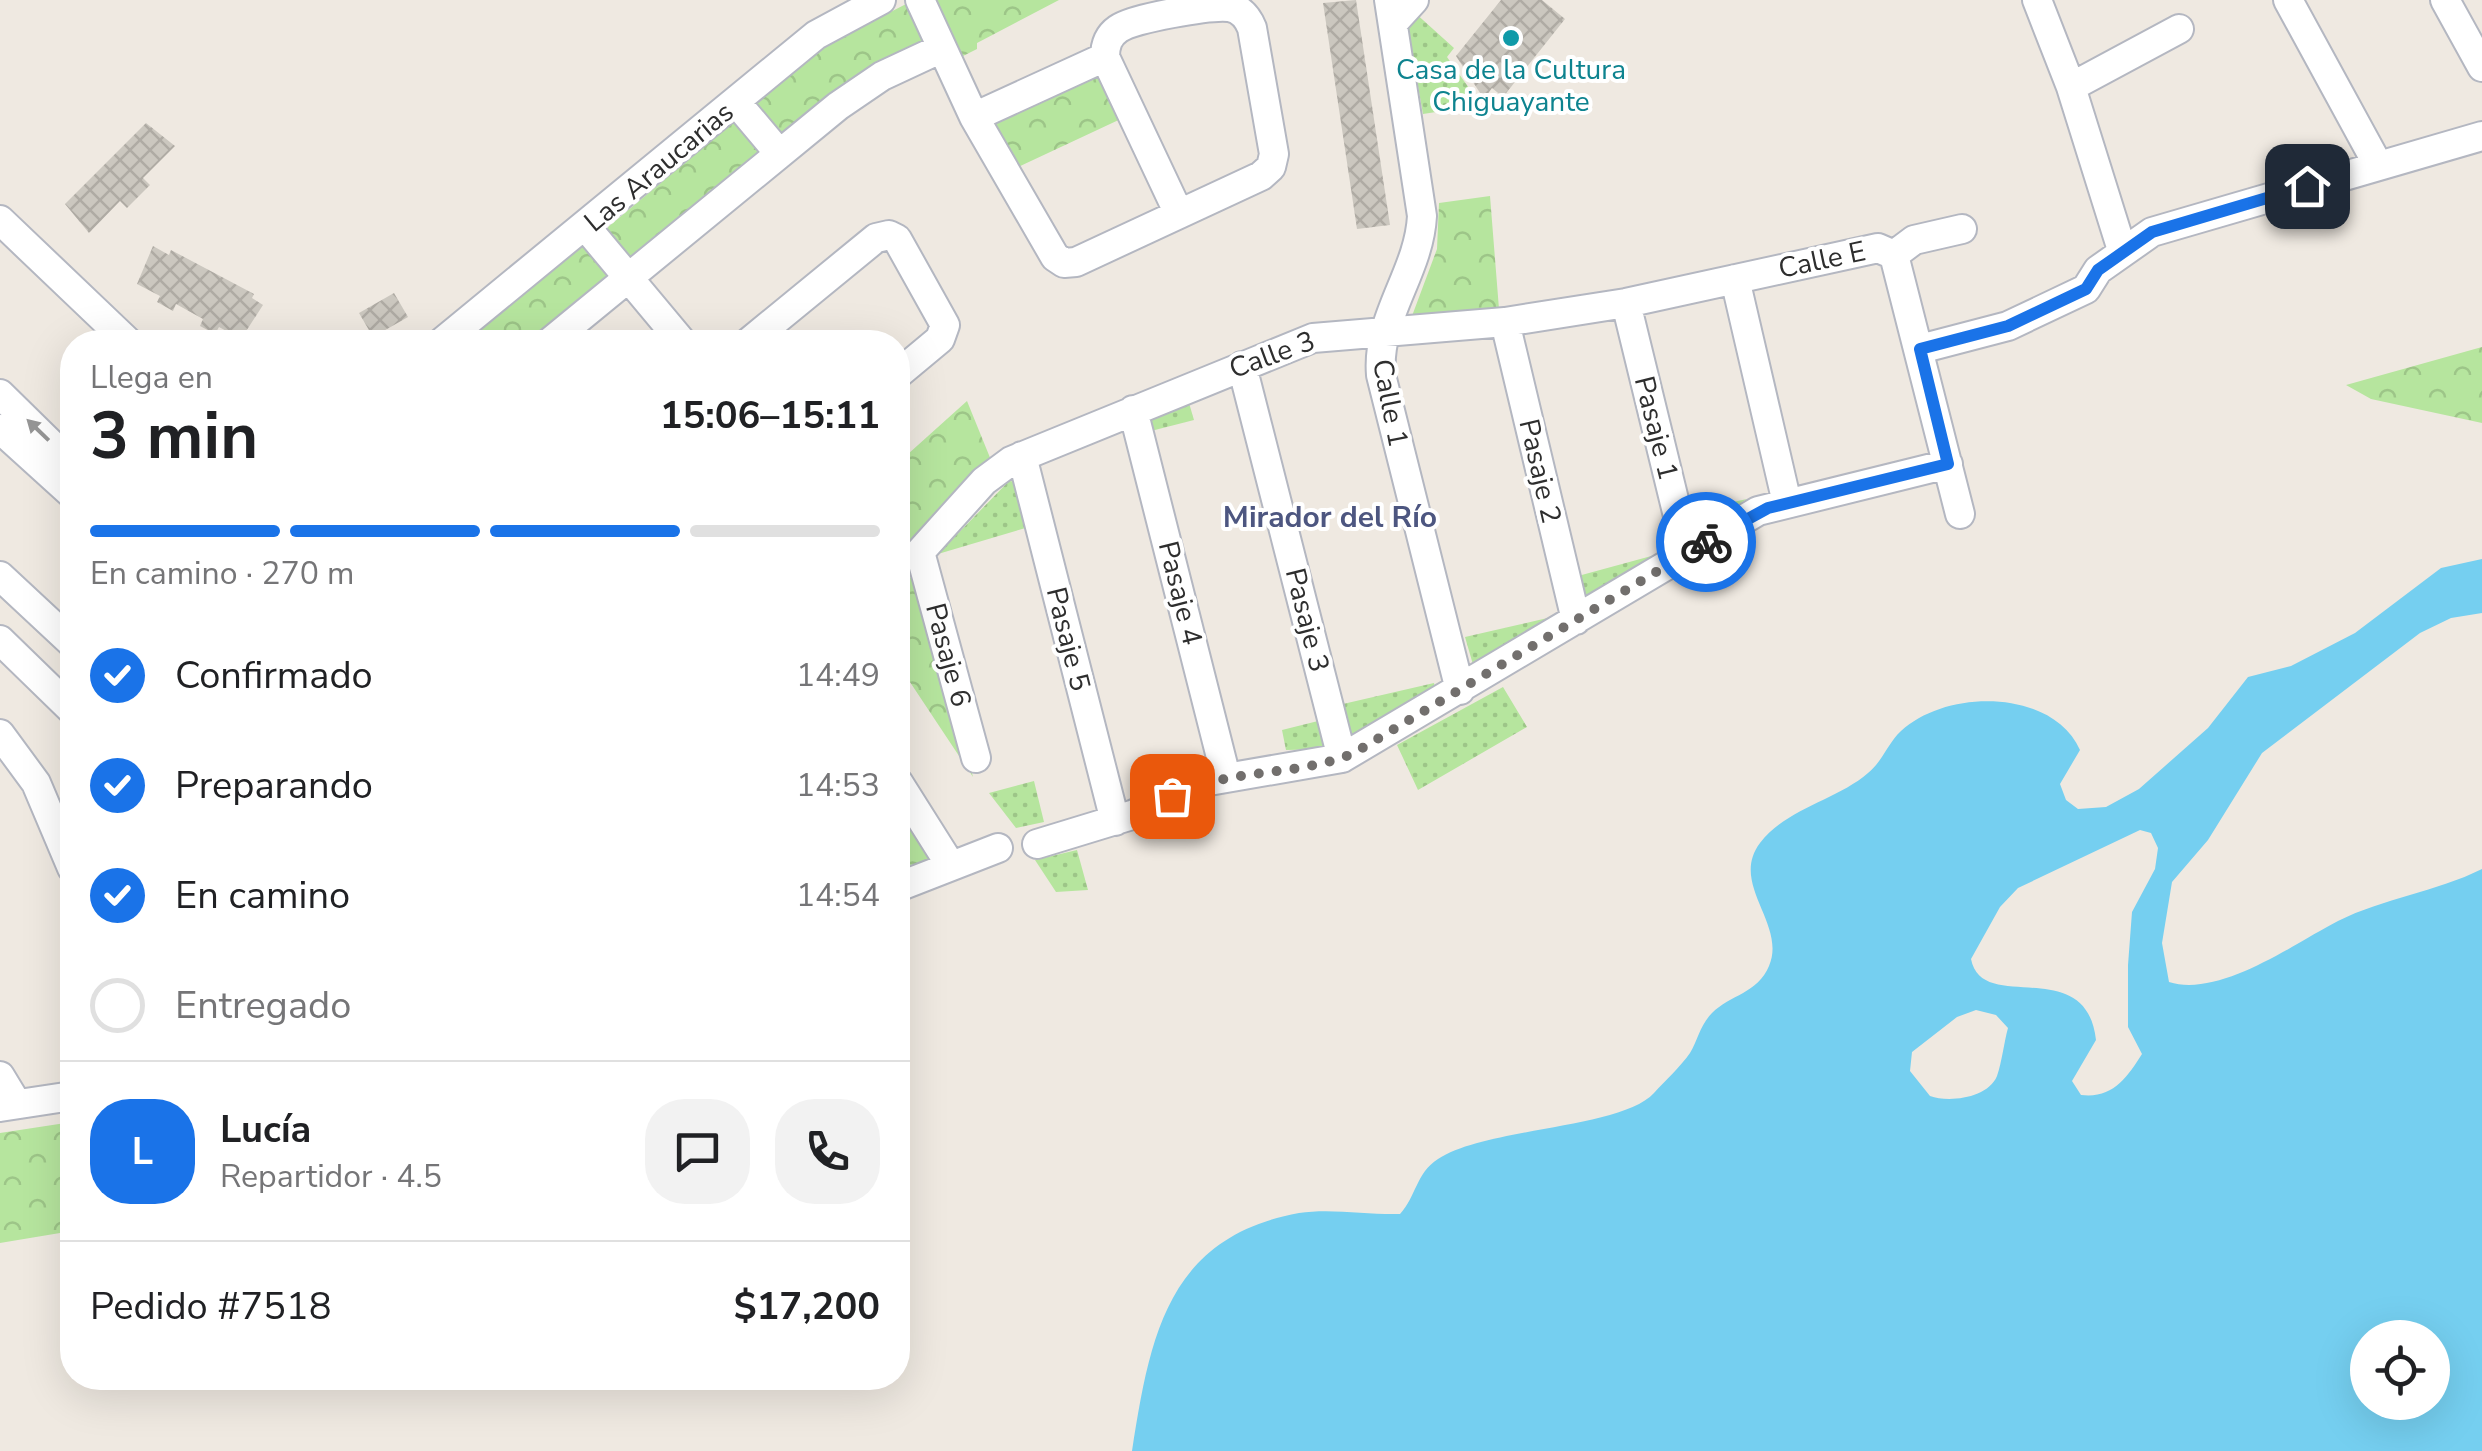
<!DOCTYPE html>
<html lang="es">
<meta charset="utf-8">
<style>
body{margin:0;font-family:"Nunito Sans",sans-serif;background:#f2f2f2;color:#202124;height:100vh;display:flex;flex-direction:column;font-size:38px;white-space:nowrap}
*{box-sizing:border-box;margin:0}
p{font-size:32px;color:#757577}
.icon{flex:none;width:55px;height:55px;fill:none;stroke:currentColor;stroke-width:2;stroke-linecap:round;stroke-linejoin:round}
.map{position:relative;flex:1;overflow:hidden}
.side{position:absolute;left:60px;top:330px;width:850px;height:1060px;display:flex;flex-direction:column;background:#fff;border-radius:40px;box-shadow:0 10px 40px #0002}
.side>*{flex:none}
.fabs{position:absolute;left:2350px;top:1320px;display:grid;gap:20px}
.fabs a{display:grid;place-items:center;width:100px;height:100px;border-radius:50%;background:#fff;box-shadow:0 10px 40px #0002;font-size:50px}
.pin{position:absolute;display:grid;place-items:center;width:85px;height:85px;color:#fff;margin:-42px;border-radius:20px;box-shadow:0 5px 15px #0006}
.courier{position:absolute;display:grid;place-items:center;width:100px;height:100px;margin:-50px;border:8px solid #1a73e8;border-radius:50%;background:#fff;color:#222;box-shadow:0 2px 12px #0007}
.headline em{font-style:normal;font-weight:700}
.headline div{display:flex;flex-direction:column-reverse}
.headline{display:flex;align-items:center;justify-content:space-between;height:170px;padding:0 30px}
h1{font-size:65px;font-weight:700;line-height:75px}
.bar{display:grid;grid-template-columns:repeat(4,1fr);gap:15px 10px;align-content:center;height:120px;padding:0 30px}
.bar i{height:12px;border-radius:8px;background:#e0e0e0}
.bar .selected{background:#1a73e8}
.bar p{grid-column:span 4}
.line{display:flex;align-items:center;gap:25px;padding:0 30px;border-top:2px solid #e0e0e0}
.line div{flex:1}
.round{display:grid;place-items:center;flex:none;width:105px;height:105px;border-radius:40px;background:#f2f2f2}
ol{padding:0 30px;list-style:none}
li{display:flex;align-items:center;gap:30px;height:110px}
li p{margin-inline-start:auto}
li .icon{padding:10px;border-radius:50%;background:#1a73e8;color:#fff;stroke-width:4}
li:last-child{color:#757577}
li i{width:55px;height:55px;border:5px solid #e0e0e0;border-radius:50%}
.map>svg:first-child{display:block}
.grass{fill:url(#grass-dots)}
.forest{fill:url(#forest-crowns)}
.water{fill:#75cff0;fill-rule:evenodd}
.building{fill:url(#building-cross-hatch)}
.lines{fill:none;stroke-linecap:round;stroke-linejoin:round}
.minor-casing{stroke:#b4b7c1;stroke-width:32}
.minor{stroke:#fff;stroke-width:28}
.oneway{fill:#969696}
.done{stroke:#726f6d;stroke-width:10;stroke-dasharray:0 18}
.route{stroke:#1a73e8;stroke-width:12}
.culture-dot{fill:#0f9aa8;stroke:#fff;stroke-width:4}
.labels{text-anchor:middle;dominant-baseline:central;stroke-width:8;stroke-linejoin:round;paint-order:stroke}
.culture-label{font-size:28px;fill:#0d838f;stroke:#fff}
.street-label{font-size:28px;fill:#2e2e2e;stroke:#fff}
.neighbourhood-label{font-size:30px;font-weight:bold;fill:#4d5680;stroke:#fff}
</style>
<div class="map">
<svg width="2482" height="1451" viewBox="0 0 2482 1451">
<defs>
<pattern id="grass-dots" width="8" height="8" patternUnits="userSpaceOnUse" patternTransform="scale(2.5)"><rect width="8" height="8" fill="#b6e59e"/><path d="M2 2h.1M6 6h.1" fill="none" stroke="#9dc588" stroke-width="1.8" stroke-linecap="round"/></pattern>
<pattern id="forest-crowns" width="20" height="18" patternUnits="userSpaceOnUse" patternTransform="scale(2.5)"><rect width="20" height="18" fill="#b6e59e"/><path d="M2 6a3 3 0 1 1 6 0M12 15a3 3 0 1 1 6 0" fill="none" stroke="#9dc588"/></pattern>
<pattern id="building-cross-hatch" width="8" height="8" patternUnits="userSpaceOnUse" patternTransform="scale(2.5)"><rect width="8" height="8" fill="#cbc7bf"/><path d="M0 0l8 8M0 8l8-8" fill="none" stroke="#afaba4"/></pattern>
</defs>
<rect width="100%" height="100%" fill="#efe9e1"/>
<!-- grass -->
<path class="grass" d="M 1413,11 L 1454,48 L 1447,57 L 1481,105 L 1423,114 L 1406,20 Z
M 1189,403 L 1194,420 L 1151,431 L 1148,417 Z
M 1009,481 L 1020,482 L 1029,527 L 938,554 Z
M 1747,499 L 1691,533 L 1686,512 Z
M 1655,555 L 1583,598 L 1578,576 Z
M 1556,616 L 1474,668 L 1465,637 Z
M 1434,683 L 1436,693 L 1350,739 L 1343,704 Z
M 1503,687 L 1527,727 L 1418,790 L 1397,745 Z
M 1322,720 L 1325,749 L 1286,750 L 1282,730 Z
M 1034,781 L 1044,822 L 1016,828 L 989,793 Z
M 1077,850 L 1088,890 L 1056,892 L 1035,860 Z"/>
<!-- forest -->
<path class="forest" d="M 934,0 L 1059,0 L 977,43 L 977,49 L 959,58 Z
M 910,2 L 930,43 L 781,136 L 756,105 L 762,97 L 828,44 Z
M 1104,70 L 1125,117 L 1014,169 L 989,120 Z
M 735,121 L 763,152 L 635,264 L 607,234 L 608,227 Z
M 1490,196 L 1499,309 L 1412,316 L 1437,249 L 1439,203 Z
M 586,243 L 614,273 L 537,342 L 466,342 Z
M 2482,347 L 2482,423 L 2371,399 L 2346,385 Z
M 967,401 L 993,465 L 898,565 L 898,463 Z
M 898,575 L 913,578 L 925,590 L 973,777 L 898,664 Z
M 898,796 L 933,853 L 930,861 L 898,876 Z
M 72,1122 L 72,1231 L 0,1243 L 0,1133 Z"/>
<!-- water -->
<path class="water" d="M 2482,559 L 2482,613 L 2451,618 L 2420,633 L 2262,753 L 2208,840 L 2172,882 L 2162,943 L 2169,982 C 2220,998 2295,943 2338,921 C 2384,898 2436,892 2482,869 L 2482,1451 L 1132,1451 C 1150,1337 1167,1237 1299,1213 C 1331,1208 1368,1215 1400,1214 C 1416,1197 1416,1173 1438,1159 C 1487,1127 1621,1129 1654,1093 C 1665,1081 1681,1066 1690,1053 C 1698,1040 1700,1025 1712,1013 C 1730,995 1758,993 1769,966 C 1787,924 1729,884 1760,843 C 1787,808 1837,800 1868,773 C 1882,762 1888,743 1901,731 C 1947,688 2053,689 2080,750 L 2060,784 L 2066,800 L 2078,809 L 2106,807 L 2139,789 L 2208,728 L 2248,677 L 2291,666 L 2355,633 L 2441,568 ZM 2140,830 L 2151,833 L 2158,848 L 2155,869 L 2132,912 L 2128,965 L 2128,1027 L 2142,1054 C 2127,1078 2112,1099 2081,1095 L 2072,1081 L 2096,1040 C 2086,952 1982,1016 1971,959 L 2000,907 L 2018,888 ZM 1976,1010 L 1996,1015 L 2008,1028 C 2004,1042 2002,1062 1997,1076 C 1988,1098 1949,1103 1930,1096 L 1910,1071 L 1912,1052 L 1957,1017 ZM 2368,1338 L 2432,1338 L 2432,1402 L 2368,1402 Z"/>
<!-- building -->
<path class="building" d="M 1356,0 L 1390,225 L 1357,229 L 1323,3 Z
M 1501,0 L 1542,0 L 1565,19 L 1503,97 L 1492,88 L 1484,99 L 1456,56 Z
M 146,123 L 175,146 L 143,178 L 150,185 L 127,208 L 120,201 L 89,233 L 65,204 Z
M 153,246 L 169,255 L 171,250 L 254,294 L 252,298 L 263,305 L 241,339 L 219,327 L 215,334 L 200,326 L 203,319 L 176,304 L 173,311 L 157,302 L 160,296 L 137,284 Z
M 394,293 L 408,317 L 373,337 L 359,313 Z"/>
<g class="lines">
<!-- minor casing -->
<g class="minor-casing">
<path id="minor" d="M 920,0 L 974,117 L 1055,257 L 1064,263 L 1076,262 L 1261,176 L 1271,167 L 1274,154 L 1252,28 C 1248,18 1241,9 1229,7 C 1211,5 1133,18 1118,29 C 1108,36 1105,45 1105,57 L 1179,214
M 1389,0 L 1422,216 C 1419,273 1376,317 1381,375 L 1460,690
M 2037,0 L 2071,87 L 2122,250
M 2288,0 L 2378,165
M 2445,0 L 2482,67
M 1393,23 L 1414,0
M 2071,87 L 2179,29
M 736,102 L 779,153
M 974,117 L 1105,57
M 0,220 L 128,342
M 586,227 L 682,342
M 1894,255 L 1960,514
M 1894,255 L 1914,240 L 1962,229
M 1735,279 L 1787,503
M 1626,303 L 1687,553
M 1505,322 L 1576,620
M 442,342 L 816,35 L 881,0
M 550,342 L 838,106 L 882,76 L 942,48
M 749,342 L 876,238 L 889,235 L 897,239 L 945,325 L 940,339 L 898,374
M 1920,349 L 2008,326 L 2086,289 L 2098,270 L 2152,232 L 2482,136
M 1242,366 L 1342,758
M 0,394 L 54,447 L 58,459 L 53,475
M 1133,410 L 1226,777
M 0,429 L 72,494
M 1022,456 L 1115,821
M 0,576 L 72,643
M 0,640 L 72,710
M 0,734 L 36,783 L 72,868
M 976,758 L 920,552 L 984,481 L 1011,461 L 1313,338 L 1505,322 L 1626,303 L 1878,248 L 1894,255
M 898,782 L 951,866
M 1037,844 L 1132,815 L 1209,781 L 1342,758 L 1758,511 L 1948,464
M 898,887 L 998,848
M 0,1076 L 17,1104
M 0,1107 L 72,1096"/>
</g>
<!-- minor -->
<use href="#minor" class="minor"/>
</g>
<!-- one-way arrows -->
<defs><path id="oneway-solid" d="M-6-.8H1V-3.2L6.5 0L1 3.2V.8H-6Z" transform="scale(2.5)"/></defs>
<use class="oneway" href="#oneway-solid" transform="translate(38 430) rotate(-136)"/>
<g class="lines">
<!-- done -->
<path class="done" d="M 1172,796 C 1236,766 1295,778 1354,753 L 1706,542"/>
<!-- route -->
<path class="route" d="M 1706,542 L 1768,508 L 1948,464 L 1920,349 L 2008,326 L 2086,289 L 2098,270 L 2152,232 L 2307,186"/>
</g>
<!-- markers -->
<circle class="culture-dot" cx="1511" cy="38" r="10"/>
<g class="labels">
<!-- culture labels -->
<g class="culture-label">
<text x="1511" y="70">Casa de la Cultura<tspan x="1511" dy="32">Chiguayante</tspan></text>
</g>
<!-- street labels -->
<g class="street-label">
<text transform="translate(659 167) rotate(-40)">Las Araucarias</text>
<text transform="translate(1822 260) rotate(-12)">Calle E</text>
<text transform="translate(1272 355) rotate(-20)">Calle 3</text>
<text transform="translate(1390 403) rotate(79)">Calle 1</text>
<text transform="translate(1656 428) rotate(76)">Pasaje 1</text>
<text transform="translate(1540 471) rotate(77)">Pasaje 2</text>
<text transform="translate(1180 593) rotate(76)">Pasaje 4</text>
<text transform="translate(1307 620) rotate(76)">Pasaje 3</text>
<text transform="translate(1068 639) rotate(76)">Pasaje 5</text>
<text transform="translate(948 655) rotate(75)">Pasaje 6</text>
</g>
<!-- neighbourhood labels -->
<g class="neighbourhood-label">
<text x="1330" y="517">Mirador del Río</text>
</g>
</g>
</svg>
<div class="fabs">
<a><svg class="icon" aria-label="locate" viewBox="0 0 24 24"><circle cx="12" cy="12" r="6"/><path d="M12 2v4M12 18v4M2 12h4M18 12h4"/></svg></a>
</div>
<div class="pin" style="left:1172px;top:796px;background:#ea580c"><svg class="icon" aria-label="bag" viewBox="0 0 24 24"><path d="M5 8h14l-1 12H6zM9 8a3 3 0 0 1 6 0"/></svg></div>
<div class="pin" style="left:2307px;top:186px;background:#1f2937"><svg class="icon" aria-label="home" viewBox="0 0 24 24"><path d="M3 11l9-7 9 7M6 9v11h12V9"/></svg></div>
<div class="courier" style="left:1706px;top:542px"><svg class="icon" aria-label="bike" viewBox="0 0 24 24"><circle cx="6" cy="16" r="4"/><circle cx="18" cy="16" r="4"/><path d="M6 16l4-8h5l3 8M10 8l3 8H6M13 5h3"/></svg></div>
<section class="side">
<div class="headline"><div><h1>3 min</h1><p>Llega en</p></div><em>15:06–15:11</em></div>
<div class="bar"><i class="selected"></i><i class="selected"></i><i class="selected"></i><i></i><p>En camino · 270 m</p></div>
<ol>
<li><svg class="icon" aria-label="check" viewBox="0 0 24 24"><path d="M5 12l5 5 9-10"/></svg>Confirmado<p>14:49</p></li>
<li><svg class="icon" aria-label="check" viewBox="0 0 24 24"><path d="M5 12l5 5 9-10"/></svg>Preparando<p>14:53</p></li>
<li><svg class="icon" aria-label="check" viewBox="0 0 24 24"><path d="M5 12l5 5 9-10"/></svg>En camino<p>14:54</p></li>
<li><i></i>Entregado</li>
</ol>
<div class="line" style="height:180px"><b class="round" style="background:#1a73e8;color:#fff">L</b><div><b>Lucía</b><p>Repartidor · 4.5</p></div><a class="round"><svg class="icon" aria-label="chat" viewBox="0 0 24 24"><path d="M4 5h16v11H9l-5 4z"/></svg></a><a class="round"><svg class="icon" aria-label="phone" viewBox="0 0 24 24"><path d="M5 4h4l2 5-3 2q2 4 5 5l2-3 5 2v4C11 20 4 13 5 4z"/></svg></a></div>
<div class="line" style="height:130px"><div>Pedido #7518</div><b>$17,200</b></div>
</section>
</div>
